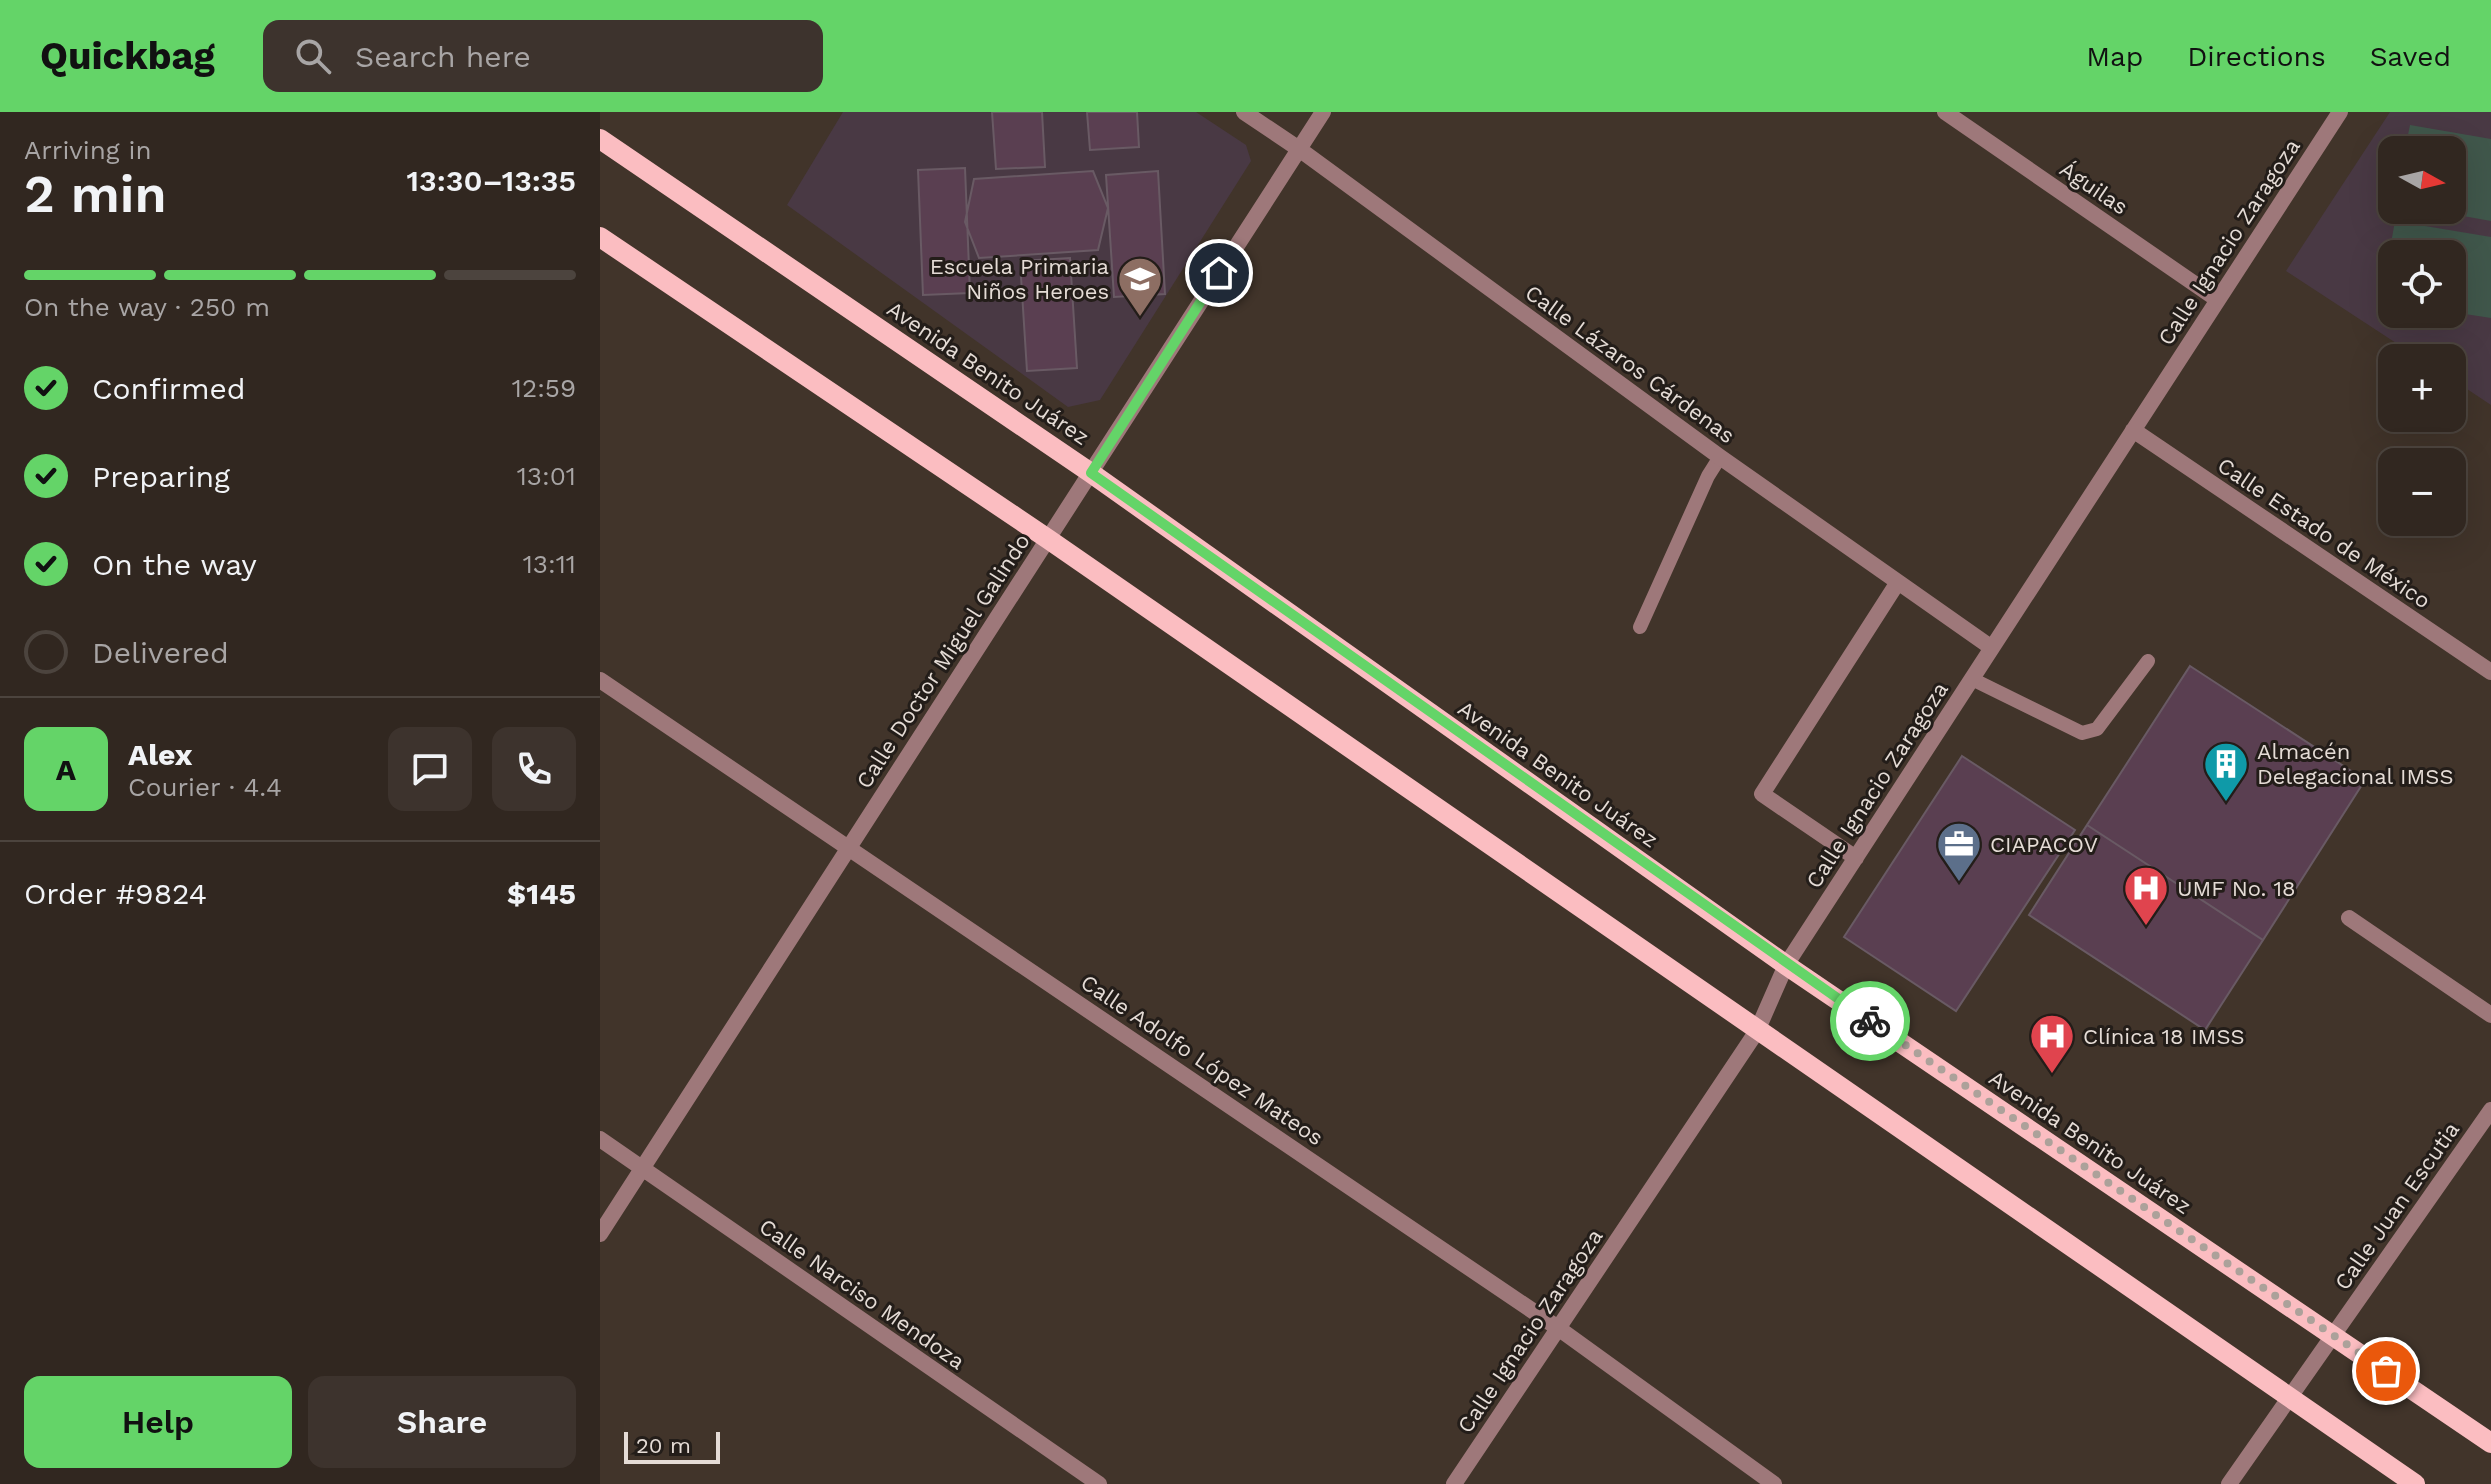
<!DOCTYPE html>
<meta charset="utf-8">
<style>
body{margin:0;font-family:"Work Sans",sans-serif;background:#3d332d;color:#f1f3f6;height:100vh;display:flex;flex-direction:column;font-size:30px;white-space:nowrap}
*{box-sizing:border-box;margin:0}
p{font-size:26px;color:#a8a5a5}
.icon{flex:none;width:44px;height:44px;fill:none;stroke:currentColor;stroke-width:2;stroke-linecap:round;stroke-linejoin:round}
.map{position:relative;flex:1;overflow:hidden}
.sheet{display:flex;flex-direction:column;background:#312720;width:600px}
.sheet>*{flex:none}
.needle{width:52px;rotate:98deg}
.tools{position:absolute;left:1778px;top:24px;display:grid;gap:16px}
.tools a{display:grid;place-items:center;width:88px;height:88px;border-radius:16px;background:#312720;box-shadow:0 8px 32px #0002,0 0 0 2px #4c443e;font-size:40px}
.scale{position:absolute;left:24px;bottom:20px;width:96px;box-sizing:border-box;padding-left:8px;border:4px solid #e5dcd6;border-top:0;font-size:22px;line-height:28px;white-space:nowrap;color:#e5dcd6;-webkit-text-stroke:6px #231d19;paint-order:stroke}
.pin{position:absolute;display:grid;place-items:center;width:68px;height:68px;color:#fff;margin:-34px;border:4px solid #fff;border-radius:50%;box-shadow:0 2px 8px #0007}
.courier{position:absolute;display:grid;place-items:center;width:80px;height:80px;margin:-40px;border:6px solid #64d468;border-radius:50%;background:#fff;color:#222;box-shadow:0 2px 10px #0007}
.summary em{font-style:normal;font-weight:600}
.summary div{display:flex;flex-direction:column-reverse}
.summary{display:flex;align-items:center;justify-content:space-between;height:136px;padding:0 24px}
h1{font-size:52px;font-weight:600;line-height:60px}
.bar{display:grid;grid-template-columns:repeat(4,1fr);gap:12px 8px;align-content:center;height:96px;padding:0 24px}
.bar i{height:10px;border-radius:6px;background:#4c443e}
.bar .current{background:#64d468}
.bar p{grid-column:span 4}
.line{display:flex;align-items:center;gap:20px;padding:0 24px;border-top:2px solid #4c443e}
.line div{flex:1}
.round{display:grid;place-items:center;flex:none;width:84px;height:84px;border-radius:16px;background:#3d332d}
ol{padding:0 24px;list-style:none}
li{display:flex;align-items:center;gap:24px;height:88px}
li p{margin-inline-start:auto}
li .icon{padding:8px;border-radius:50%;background:#64d468;color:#111;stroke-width:4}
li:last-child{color:#a8a5a5}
li i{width:44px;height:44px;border:4px solid #4c443e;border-radius:50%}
.action{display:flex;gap:16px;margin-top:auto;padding:16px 24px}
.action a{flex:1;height:92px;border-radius:16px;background:#64d468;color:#111;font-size:32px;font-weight:600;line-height:92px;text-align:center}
.action a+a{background:#3d332d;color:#f1f3f6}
header{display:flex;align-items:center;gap:48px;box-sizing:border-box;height:112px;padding:0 40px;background:#64d468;color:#111}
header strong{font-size:38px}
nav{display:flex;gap:44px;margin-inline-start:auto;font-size:28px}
.search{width:560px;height:72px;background:#3d332d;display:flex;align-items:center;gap:20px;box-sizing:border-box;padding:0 28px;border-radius:16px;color:#a8a5a5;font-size:30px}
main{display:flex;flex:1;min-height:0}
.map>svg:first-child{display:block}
.education{fill:#493944;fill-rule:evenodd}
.green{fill:#40574b}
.building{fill:#5a3f51;stroke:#695a64;stroke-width:2}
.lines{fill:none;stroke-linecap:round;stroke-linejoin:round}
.service{stroke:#9e787a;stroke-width:14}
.minor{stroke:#9e787a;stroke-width:16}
.primary{stroke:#fbbdc1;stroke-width:20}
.done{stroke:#aca19a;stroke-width:8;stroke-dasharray:0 14.4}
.route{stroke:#64d468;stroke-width:10}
.labels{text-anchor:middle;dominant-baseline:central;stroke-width:6;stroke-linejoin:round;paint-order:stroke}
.street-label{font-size:22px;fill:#e5dcd6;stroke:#231d19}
.poi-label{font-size:22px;fill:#e5dcd6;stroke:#231d19;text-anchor:start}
</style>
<header>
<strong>Quickbag</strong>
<div class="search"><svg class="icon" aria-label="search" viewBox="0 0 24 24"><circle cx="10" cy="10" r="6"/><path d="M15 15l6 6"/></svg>Search here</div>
<nav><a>Map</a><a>Directions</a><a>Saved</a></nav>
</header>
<main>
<section class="sheet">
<div class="summary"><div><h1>2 min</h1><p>Arriving in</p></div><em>13:30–13:35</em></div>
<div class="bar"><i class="current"></i><i class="current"></i><i class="current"></i><i></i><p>On the way · 250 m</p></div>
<ol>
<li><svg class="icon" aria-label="check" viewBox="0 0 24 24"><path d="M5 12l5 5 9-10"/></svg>Confirmed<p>12:59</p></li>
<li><svg class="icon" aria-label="check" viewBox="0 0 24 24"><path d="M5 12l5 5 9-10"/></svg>Preparing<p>13:01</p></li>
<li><svg class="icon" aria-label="check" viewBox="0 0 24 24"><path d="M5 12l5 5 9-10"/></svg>On the way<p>13:11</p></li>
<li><i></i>Delivered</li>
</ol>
<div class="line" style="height:144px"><b class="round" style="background:#64d468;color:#111">A</b><div><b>Alex</b><p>Courier · 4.4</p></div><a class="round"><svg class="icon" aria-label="chat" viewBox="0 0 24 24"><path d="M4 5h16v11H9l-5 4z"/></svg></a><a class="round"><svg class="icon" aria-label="phone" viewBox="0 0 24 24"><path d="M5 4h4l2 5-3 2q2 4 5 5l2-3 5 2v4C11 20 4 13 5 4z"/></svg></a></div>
<div class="line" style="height:104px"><div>Order #9824</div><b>$145</b></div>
<div class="action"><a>Help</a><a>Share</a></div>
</section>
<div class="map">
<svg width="1891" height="1372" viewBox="0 0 1891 1372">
<rect width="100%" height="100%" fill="#41342a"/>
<!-- education -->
<path class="education" d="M 243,0 L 596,0 L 646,33 L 651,49 L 500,288 L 468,295 L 187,93 Z
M 1790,0 L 1891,0 L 1891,293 L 1852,267 L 1852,246 L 1819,246 L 1686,159 ZM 1792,38 L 1852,38 L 1852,98 L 1792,98 ZM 1792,142 L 1852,142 L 1852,202 L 1792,202 Z"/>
<!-- green -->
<path class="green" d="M 1810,13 L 1891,27 L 1891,109 L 1830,98 L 1852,98 L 1852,38 L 1805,38 Z
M 1795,109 L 1891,125 L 1891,206 L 1852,200 L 1852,142 L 1792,142 L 1792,190 L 1781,188 Z"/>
<!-- building -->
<path class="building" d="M 392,0 L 442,0 L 445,55 L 396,57 Z
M 487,0 L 537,0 L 539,35 L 490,38 Z
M 365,56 L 370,181 L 323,183 L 318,58 Z
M 493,59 L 508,96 L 498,138 L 379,146 L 365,110 L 374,67 Z
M 558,59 L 565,182 L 514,185 L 506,63 Z
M 470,146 L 477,256 L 427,259 L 420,149 Z
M 1590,554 L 1765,668 L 1663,828 L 1487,713 Z
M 1362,644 L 1475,718 L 1356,899 L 1244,825 Z
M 1487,713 L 1663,828 L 1605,918 L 1429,803 Z"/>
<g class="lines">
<!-- service -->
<path class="service" d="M 1040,515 L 1108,364 L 1120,345
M 1372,567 L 1482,621 L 1497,617 L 1548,549"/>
<!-- minor -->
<path class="minor" d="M 644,0 L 699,37 L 1120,345 L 1392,536
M 1345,0 L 1618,188
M 1533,318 L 1891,560
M 0,568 L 958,1216 L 1174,1372
M 1256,746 L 1162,682 L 1298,470
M 1749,806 L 1891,903
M 0,1027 L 499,1372
M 0,1122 L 723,0
M 854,1372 L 1157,919 L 1186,853 L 1740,0
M 1629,1372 L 1891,998"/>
<!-- primary -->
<path class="primary" d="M 0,27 L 491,361 L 1186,853 L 1891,1331
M 0,125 L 448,427 L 1815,1372"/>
</g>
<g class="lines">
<!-- done -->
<path class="done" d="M 1270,909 L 1786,1259"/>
<!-- route -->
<path class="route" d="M 619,161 L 491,361 L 1270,909"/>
</g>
<!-- icons -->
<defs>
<g id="school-pin" transform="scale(2.3)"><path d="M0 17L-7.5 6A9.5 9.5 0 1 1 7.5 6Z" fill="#8d6e63" stroke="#231d19"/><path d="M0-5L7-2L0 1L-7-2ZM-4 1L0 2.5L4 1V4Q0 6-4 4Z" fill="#fff"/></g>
<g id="building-pin" transform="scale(2.3)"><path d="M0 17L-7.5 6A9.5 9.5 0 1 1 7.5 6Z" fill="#0f9aa8" stroke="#231d19"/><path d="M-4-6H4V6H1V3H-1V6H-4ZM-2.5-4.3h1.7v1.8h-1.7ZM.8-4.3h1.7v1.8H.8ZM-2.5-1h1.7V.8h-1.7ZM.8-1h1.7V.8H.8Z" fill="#fff"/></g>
<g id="office-pin" transform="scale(2.3)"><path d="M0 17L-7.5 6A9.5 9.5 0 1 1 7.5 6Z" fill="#5c6f8a" stroke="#231d19"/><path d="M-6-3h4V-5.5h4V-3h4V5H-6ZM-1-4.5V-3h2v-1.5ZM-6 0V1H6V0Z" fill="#fff"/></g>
<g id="hospital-pin" transform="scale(2.3)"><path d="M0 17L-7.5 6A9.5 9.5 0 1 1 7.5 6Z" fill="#e0444e" stroke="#231d19"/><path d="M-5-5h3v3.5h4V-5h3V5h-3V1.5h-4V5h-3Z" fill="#fff"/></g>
</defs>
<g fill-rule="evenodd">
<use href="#school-pin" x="540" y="167"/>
<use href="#building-pin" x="1626" y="652"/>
<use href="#office-pin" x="1359" y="732"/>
<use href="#hospital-pin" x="1546" y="776"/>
<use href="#hospital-pin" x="1452" y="924"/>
</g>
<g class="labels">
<!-- street labels -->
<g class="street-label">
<text transform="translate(1494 76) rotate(34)">Águilas</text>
<text transform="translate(1629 130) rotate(-57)">Calle Ignacio Zaragoza</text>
<text transform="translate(1030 252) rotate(36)">Calle Lázaros Cárdenas</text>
<text transform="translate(388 261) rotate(34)">Avenida Benito Juárez</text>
<text transform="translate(1724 421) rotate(34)">Calle Estado de México</text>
<text transform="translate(343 549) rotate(-57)">Calle Doctor Miguel Galindo</text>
<text transform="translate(958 662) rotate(35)">Avenida Benito Juárez</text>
<text transform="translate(1277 673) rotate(-57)">Calle Ignacio Zaragoza</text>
<text transform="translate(602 948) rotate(34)">Calle Adolfo López Mateos</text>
<text transform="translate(1490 1030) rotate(34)">Avenida Benito Juárez</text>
<text transform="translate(1797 1094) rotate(-55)">Calle Juan Escutia</text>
<text transform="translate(262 1182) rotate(35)">Calle Narciso Mendoza</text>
<text transform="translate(930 1219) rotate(-56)">Calle Ignacio Zaragoza</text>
</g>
<!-- poi labels -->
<g class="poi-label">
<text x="509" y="154" text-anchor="end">Escuela Primaria<tspan x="509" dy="25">Niños Heroes</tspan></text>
<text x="1657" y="639">Almacén<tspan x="1657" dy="25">Delegacional IMSS</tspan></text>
<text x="1390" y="732">CIAPACOV</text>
<text x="1577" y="776">UMF No. 18</text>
<text x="1483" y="924">Clínica 18 IMSS</text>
</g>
</g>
</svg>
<div class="tools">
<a><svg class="needle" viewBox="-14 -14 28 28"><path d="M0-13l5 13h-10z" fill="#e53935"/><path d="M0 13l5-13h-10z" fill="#a8a5a5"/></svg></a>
<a><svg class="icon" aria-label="locate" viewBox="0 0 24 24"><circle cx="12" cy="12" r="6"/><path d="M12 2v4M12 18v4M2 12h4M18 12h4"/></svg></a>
<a>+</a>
<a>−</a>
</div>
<div class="scale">20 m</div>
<div class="pin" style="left:1786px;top:1259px;background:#ea580c"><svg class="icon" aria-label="bag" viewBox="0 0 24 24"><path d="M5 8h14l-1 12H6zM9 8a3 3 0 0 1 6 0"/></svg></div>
<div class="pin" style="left:619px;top:161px;background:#1f2937"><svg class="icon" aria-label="home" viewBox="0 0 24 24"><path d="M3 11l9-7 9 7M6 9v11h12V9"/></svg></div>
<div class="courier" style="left:1270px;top:909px"><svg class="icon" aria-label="bike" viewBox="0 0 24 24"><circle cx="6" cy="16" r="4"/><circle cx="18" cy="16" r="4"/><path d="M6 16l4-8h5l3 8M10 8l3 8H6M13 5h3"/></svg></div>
</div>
</main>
